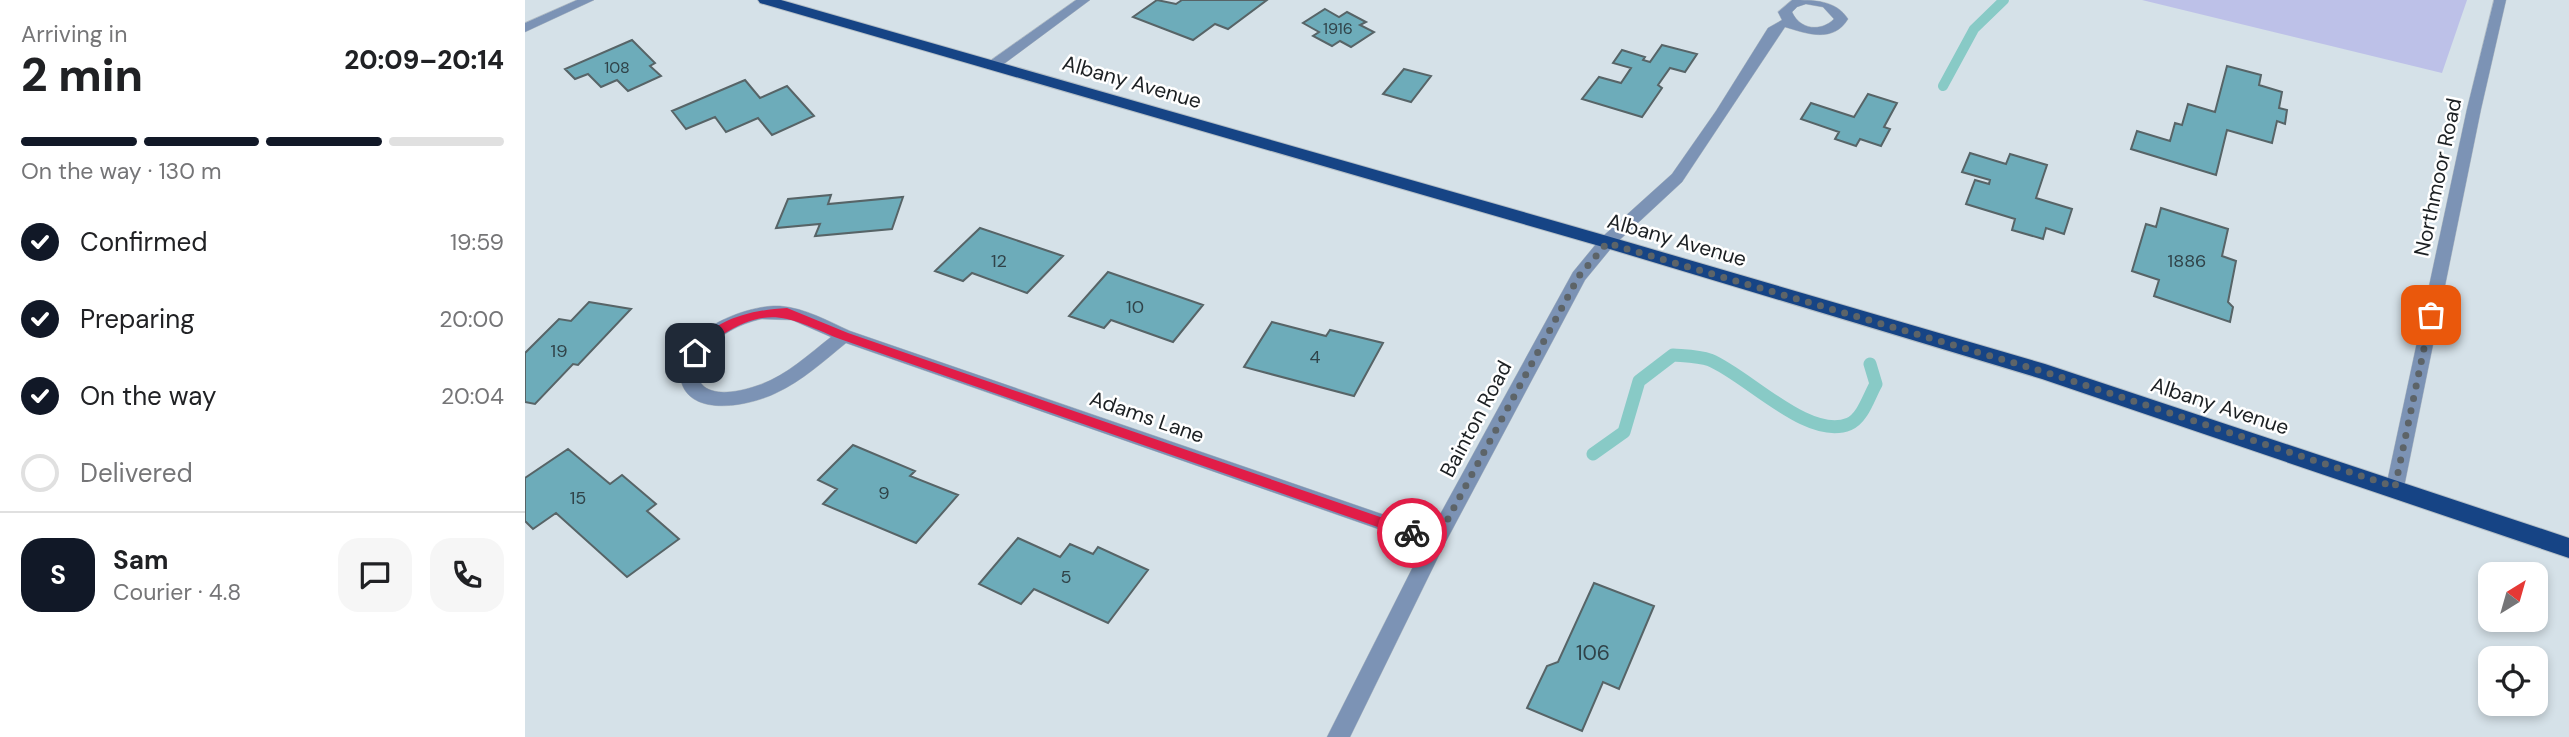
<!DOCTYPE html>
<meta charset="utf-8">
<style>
body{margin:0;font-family:"DM Sans",sans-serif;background:#f6f6f6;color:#202124;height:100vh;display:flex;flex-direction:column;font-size:26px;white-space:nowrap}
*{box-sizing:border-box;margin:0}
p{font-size:23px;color:#757577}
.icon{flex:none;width:38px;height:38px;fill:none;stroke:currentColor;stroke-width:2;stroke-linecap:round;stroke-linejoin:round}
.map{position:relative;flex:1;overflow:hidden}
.details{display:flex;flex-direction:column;background:#fff;width:525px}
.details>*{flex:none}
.needle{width:46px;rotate:37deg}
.buttons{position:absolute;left:1953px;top:562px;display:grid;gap:14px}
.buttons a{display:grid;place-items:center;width:70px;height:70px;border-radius:14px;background:#fff;box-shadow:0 4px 10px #0003;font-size:35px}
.pin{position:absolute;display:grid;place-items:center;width:60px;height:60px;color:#fff;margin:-30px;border-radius:14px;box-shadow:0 4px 10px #0006}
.courier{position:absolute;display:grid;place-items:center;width:70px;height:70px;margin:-35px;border:5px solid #e11d48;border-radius:50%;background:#fff;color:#222;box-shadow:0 2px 9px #0007}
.head em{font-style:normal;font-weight:800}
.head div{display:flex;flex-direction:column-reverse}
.head{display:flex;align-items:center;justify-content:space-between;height:119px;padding:0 21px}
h1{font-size:46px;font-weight:800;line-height:52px}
.bar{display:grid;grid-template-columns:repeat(4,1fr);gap:10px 7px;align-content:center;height:84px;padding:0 21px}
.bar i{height:9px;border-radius:5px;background:#e0e0e0}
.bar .on{background:#111827}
.bar p{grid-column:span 4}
.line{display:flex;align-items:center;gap:18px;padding:0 21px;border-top:2px solid #e0e0e0}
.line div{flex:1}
.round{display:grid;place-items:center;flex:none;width:74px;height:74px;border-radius:21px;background:#f6f6f6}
ol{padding:0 21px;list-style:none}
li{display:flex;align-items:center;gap:21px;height:77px}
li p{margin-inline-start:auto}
li .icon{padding:7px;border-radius:50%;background:#111827;color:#fff;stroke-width:4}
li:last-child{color:#757577}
li i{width:38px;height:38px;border:4px solid #e0e0e0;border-radius:50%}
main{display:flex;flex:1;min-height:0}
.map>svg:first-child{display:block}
.green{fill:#bdc1e8}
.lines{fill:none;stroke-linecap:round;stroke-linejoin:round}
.stream-far1{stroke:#88cac6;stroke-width:10}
.stream{stroke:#88cac6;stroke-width:13}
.building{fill:#6dacba;stroke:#576467;stroke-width:2}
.minor-casing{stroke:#b4bec5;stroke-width:1}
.trunk-casing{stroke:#b4bec5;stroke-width:2}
.minor{fill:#7c93b5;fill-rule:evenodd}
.trunk{fill:#164485;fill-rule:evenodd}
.route{fill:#e11d48}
.done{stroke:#5d6468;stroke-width:7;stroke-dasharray:0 12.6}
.labels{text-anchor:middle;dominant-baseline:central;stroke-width:5;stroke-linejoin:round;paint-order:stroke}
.far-number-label{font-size:16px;fill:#304349}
.number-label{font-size:18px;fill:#304349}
.street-label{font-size:21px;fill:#1c2023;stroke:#fff}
.near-number-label{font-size:21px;fill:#304349}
</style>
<main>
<section class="details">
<div class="head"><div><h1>2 min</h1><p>Arriving in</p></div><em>20:09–20:14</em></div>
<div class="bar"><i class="on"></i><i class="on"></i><i class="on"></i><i></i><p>On the way · 130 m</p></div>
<ol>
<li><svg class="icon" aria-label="check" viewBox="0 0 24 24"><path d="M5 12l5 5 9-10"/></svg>Confirmed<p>19:59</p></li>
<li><svg class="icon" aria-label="check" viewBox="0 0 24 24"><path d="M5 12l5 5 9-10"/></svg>Preparing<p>20:00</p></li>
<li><svg class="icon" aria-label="check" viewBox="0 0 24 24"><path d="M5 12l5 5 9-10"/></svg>On the way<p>20:04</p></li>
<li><i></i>Delivered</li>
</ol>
<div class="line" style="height:126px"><b class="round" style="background:#111827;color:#fff">S</b><div><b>Sam</b><p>Courier · 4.8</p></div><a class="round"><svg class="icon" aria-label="chat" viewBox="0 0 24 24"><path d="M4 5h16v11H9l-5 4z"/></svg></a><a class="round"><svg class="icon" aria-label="phone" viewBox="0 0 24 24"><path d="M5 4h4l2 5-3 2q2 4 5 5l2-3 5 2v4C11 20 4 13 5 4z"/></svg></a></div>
</section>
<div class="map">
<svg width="2044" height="737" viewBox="0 0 2044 737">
<rect width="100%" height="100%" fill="#d5e1e8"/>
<!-- green -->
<path class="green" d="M 1617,0 L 1942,0 L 1917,73 Z"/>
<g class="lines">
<!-- stream-far1 -->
<path class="stream-far1" d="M 1418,86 L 1449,29 L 1479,0"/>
<!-- stream -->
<path class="stream" d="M 1068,454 L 1099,432 L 1114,381 L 1148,355 C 1160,356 1174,356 1185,360 C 1222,375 1283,441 1324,424 C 1338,418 1344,396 1351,384 L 1345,364"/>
</g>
<!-- building -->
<path class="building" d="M 632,0 L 651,4 L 657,0 L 742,0 L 703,29 L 690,24 L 668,40 L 608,17 Z
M 800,9 L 814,17 L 822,12 L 841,22 L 835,25 L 849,32 L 826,47 L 815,41 L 807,46 L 788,36 L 794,32 L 778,23 Z
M 107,40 L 130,63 L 125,66 L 136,76 L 103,91 L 92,80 L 76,87 L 63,74 L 50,79 L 40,69 Z
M 1137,45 L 1172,54 L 1160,72 L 1145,68 L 1133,85 L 1137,88 L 1117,117 L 1057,99 L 1074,77 L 1096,83 L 1106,68 L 1088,63 L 1097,50 L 1120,57 L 1118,60 L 1125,62 Z
M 1702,66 L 1736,75 L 1734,85 L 1757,92 L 1754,108 L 1762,110 L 1760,124 L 1752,121 L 1747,143 L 1702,130 L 1691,175 L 1606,149 L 1612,131 L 1645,141 L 1650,123 L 1657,125 L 1663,104 L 1690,112 Z
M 879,69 L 906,76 L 886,102 L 858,94 Z
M 220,80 L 235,98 L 262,86 L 289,116 L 247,135 L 233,118 L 201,132 L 190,117 L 161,129 L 147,111 Z
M 1343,94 L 1372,103 L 1359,127 L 1365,129 L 1356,146 L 1335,139 L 1331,146 L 1310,139 L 1314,132 L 1276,119 L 1286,103 L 1329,117 Z
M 1445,153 L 1481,164 L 1485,154 L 1522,165 L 1511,198 L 1547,209 L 1539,234 L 1521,228 L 1518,239 L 1487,230 L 1490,219 L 1441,204 L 1450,180 L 1464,184 L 1465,180 L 1437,172 Z
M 306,195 L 303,204 L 378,197 L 367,229 L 290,236 L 295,224 L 251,228 L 263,199 Z
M 1636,208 L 1703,229 L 1697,256 L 1711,261 L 1703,302 L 1708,307 L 1705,322 L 1629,296 L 1634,280 L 1607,271 L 1621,224 L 1631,227 Z
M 455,228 L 538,256 L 502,293 L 447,273 L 438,281 L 410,271 Z
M 583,272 L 678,305 L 648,342 L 586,320 L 579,328 L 544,316 Z
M 64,302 L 106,309 L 53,365 L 48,364 L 10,404 L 0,402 L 0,353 L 34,319 L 46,321 Z
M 747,322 L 801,336 L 805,330 L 858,343 L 829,396 L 719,367 Z
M 328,445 L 390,471 L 385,476 L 433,495 L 391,543 L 298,504 L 312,489 L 293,480 Z
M 43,449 L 85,484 L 97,475 L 131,504 L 122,511 L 154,539 L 102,577 L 31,513 L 8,529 L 0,521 L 0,478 Z
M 493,538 L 535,557 L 545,544 L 568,554 L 573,547 L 623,570 L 583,623 L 509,589 L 496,604 L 454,584 Z
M 1069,583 L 1129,606 L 1094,689 L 1078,682 L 1057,731 L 1002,708 L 1022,666 L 1033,662 Z"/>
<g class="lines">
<!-- minor casing -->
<g class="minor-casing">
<path id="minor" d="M 52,0 L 69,0 L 0,32 L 0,23 Z
M 551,0 L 565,0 L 472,69 L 462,69 L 462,63 Z
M 1267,0 C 1289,0 1311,0 1323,19 C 1308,44 1280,33 1260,27 L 1157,182 L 1088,246 L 1060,280 L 918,547 L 825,737 L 802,737 L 899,545 L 321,343 C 299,361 277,381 251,393 C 227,405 166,419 156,381 C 143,335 220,304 255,306 C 280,308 303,321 325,331 L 906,531 L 1048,272 L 1076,238 L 1147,174 L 1191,111 L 1243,28 L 1257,20 L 1253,12 ZM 1281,4 L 1298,7 L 1309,19 C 1296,32 1275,30 1267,12 L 1272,7 ZM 236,319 L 267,320 L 306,337 C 284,354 261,376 234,385 C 146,416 158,337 236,319 Z
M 1969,0 L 1981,0 L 1956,109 L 1879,487 L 1877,493 L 1870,495 L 1863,493 L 1861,487 L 1942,109 Z"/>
</g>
<!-- trunk casing -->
<g class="trunk-casing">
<path id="trunk" d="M 233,0 L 256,0 L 1082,236 L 1520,364 L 2044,538 L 2044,558 L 1517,379 L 1078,247 L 235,3 Z"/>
</g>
<!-- minor -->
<use href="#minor" class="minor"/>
<!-- trunk -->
<use href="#trunk" class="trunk"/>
</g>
<!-- route -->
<path class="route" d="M 262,308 L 323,333 L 887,528 L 894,533 L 887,539 L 315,339 C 264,318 246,304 195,336 C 186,342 179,353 170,357 L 164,353 C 186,320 224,310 262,308 Z"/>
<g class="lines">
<!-- done -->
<path class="done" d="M 887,533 L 911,541 L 1054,276 L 1082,243 L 1520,372 L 1870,487 L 1906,315"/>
</g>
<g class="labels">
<!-- far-number labels -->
<g class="far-number-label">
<text x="813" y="28">1916</text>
<text x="92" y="67">108</text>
</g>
<!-- number labels -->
<g class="number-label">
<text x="474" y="261">12</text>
<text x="1662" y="261">1886</text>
<text x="610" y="307">10</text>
<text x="34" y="351">19</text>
<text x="790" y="357">4</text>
<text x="359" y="493">9</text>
<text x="53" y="498">15</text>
<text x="541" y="577">5</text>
</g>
<!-- street labels -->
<g class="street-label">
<text transform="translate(607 82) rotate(16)">Albany Avenue</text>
<text transform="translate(1913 177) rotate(-78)">Northmoor Road</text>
<text transform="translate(1152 240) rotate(16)">Albany Avenue</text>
<text transform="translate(1695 406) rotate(18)">Albany Avenue</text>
<text transform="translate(622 417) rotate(19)">Adams Lane</text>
<text transform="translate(951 419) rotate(-62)">Bainton Road</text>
</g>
<!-- near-number labels -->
<g class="near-number-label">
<text x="1068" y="653">106</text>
</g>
</g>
</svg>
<div class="buttons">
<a><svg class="needle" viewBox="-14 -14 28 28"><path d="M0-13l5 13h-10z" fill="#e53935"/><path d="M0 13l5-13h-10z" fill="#757577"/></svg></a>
<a><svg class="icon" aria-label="locate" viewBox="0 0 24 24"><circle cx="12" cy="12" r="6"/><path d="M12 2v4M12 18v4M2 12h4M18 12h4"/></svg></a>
</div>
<div class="pin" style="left:1906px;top:315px;background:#ea580c"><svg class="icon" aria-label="bag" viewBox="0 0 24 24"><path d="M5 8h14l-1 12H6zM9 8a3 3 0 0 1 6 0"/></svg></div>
<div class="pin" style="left:170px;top:353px;background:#1f2937"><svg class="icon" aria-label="home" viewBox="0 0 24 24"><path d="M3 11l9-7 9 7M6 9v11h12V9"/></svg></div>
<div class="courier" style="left:887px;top:533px"><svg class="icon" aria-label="bike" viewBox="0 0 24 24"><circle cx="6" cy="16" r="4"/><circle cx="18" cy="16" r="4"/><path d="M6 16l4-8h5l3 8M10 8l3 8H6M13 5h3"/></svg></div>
</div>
</main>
